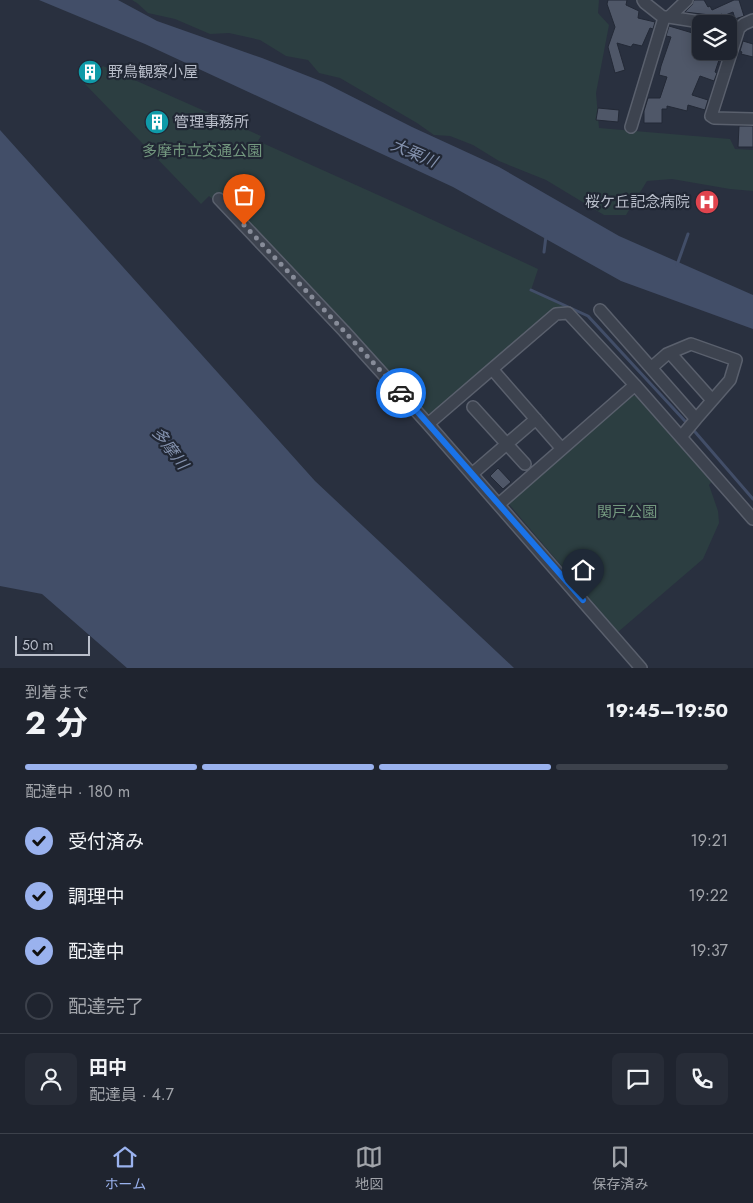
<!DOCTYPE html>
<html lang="ja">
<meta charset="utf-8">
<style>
body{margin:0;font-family:Jost,"Noto Sans JP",sans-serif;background:#272c37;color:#f1f3f6;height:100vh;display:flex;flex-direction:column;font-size:19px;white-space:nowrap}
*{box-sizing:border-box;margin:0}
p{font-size:16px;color:#a1a4aa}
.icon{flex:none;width:28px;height:28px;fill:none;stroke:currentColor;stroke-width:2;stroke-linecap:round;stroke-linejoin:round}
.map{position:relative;height:668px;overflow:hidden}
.sheet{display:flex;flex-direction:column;background:#1f242f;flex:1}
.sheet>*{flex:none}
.fabs{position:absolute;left:692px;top:15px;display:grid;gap:10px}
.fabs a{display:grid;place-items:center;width:45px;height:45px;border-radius:8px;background:#1f242f;box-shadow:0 2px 12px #0003,0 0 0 1px #3c414b;font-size:25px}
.scale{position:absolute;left:15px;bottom:12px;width:75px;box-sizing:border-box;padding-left:5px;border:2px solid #b9beca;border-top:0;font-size:14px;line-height:18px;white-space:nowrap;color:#b9beca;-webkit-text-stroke:4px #212734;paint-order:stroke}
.pin{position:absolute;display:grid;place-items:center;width:42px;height:42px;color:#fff;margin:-51px -21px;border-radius:50% 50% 50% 0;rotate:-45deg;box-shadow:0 0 5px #0007}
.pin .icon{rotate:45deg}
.courier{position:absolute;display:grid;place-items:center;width:50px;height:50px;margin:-25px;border:4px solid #1a73e8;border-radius:50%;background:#fff;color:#222;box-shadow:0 1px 6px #0007}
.summary em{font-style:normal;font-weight:700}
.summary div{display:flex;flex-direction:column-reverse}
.summary{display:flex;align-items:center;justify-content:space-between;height:85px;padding:0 25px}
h1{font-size:32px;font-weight:700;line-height:38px}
.bar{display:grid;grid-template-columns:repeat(4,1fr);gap:8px 5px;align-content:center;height:60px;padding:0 25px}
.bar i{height:6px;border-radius:4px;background:#3c414b}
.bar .active{background:#9ab2ee}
.bar p{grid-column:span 4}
.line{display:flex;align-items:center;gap:12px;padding:0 25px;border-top:1px solid #3c414b}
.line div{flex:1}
.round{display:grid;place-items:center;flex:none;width:52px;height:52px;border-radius:8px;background:#272c37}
ol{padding:0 25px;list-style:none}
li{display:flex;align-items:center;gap:15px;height:55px}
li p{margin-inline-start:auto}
li .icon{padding:5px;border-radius:50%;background:#9ab2ee;color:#111;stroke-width:4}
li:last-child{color:#a1a4aa}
li i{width:28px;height:28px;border:2px solid #3c414b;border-radius:50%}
.menu{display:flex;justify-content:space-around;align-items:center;height:70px;border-top:1px solid #3c414b;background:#1f242f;font-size:14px;color:#a1a4aa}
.menu a{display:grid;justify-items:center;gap:2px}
.menu .active{color:#9ab2ee}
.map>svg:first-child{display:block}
.green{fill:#2c3e41}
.water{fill:#424e68}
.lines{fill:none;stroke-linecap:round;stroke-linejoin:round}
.stream{stroke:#424e68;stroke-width:3}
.building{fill:#4f5768;stroke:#232936}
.minor-casing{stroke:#5a606d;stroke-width:14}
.minor{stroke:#3d434f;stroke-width:11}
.done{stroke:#878c99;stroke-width:5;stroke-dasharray:0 9}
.route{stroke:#1a73e8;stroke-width:6}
.labels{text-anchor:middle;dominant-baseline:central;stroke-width:4.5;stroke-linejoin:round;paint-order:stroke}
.poi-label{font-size:15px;fill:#b9beca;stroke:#212734;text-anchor:start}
.park-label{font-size:15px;fill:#73987f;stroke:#212734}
.water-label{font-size:16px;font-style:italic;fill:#8492ae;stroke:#212734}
</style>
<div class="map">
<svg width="753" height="668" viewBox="0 0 753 668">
<rect width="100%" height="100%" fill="#29303f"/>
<!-- green -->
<path class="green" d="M 132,0 L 599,0 L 598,13 L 609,25 L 596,93 L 599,128 L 730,139 L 735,149 L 753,150 L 753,191 L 730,189 L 672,179 L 647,181 L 626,215 L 604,215 L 546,180 L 499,161 L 473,145 L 450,136 L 434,135 L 417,123 L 340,78 L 319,73 L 308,60 L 286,56 L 260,40 L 229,33 L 210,34 L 175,19 L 148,13 L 137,3 Z
M 103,66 L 261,136 L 258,141 L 407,208 L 538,269 L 531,290 L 570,308 L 568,313 L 556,314 L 434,412 L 426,414 L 216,202 L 209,196 L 201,204 L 85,84 Z
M 631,396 L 638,396 L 713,480 L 709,485 L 718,511 L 719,523 L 703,559 L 618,632 L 508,503 Z"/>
<!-- water -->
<path class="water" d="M 39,0 L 118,0 L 157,21 L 262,58 L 323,82 L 412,127 L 499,167 L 619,236 L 753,295 L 753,329 L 621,281 L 453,187 L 145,44 Z
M 0,130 L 315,481 L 514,668 L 127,668 L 42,594 L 0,586 Z"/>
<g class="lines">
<!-- stream -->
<path class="stream" d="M 544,252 L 546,236
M 677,265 L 688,234
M 531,290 L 588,316 L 696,433 L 753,499"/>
</g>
<!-- building -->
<path class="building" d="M 608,0 L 627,0 L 626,5 L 639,11 L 638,18 L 655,22 L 653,29 L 650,28 L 642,46 L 633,44 L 631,47 L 617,43 L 625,70 L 615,73 L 608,47 L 615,27 L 607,4 Z
M 694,0 L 704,0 L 708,7 L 710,6 L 712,10 L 734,0 L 739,0 L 744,16 L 735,19 L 733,12 L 723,16 L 722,14 L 716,17 L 710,15 L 685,12 L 692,5 Z
M 669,26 L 696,34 L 694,39 L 701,41 L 701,51 L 722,51 L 715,72 L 717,73 L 714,81 L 700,76 L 692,95 L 708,100 L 705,110 L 688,105 L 687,111 L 667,106 L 667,109 L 662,109 L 662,123 L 644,123 L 644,111 L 648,98 L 660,98 L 667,77 L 659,75 L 661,66 L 671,37 L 666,36 Z
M 743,41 L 753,44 L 753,57 L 741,54 L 742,52 L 740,51 Z
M 598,108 L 619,110 L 618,122 L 596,120 Z
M 161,110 L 169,118 L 153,134 L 145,127 Z
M 739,126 L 753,126 L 753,147 L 738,147 Z
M 498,468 L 511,482 L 503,489 L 490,476 Z"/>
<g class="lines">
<!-- minor casing -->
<g class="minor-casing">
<path id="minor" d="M 643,0 L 645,3 L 664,18
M 665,17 L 669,17 L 687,0
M 669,17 L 713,24
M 753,20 L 744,24 L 739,28 L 711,116 L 714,118 L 753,119
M 631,127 L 664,18
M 219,199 L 344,331 L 428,424 L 641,668
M 600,310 L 696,419 L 681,437
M 670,353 L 712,400
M 651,368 L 667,354 L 691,344 L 736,360 L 730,380 L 696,419
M 492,369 L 562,449
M 473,407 L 525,464
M 428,424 L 556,314 L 568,313 L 635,385 L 753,519
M 472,474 L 536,419
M 499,504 L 635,385"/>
</g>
<!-- minor -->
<use href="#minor" class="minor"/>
</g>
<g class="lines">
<!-- done -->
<path class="done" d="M 244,225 L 344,331 L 401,393"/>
<!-- route -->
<path class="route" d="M 401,393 L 583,600"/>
</g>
<!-- icons -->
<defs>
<g id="building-disc" transform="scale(1.25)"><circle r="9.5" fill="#0f9aa8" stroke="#212734"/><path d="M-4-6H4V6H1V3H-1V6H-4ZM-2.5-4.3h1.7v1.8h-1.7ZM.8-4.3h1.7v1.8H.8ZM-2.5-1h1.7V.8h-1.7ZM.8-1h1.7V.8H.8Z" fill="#fff"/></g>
<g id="hospital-disc" transform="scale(1.25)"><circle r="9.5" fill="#e0444e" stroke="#212734"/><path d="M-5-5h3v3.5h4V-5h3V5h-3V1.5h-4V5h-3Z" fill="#fff"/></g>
</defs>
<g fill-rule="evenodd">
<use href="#building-disc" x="90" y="72"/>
<use href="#building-disc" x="157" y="122"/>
<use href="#hospital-disc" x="707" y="202"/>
</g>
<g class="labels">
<!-- poi labels -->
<g class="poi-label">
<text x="108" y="72">野鳥観察小屋</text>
<text x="174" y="122">管理事務所</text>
<text x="690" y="202" text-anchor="end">桜ケ丘記念病院</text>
</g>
<!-- park labels -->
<g class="park-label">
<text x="202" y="151">多摩市立交通公園</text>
<text x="627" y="512">関戸公園</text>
</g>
<!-- water labels -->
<g class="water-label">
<text transform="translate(414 153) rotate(23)">大栗川</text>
<text transform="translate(170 448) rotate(53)">多摩川</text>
</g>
</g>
</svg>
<div class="fabs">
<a><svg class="icon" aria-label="layers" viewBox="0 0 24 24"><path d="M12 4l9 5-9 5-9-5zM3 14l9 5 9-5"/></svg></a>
</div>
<div class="scale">50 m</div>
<div class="pin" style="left:244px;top:225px;background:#ea580c"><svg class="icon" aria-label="bag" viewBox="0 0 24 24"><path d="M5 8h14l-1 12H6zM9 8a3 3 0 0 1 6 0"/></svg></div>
<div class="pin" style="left:583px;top:600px;background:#1f2937"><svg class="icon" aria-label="home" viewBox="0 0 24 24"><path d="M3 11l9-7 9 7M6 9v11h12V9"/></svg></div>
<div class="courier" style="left:401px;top:393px"><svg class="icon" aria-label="car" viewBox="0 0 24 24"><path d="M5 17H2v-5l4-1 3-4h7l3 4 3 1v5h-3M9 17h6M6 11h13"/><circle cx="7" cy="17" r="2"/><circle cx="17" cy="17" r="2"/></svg></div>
</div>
<section class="sheet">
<div class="summary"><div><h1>2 分</h1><p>到着まで</p></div><em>19:45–19:50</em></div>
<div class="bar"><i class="active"></i><i class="active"></i><i class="active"></i><i></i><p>配達中 · 180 m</p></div>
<ol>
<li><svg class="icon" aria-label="check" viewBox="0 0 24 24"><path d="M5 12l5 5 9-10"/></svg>受付済み<p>19:21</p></li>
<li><svg class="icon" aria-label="check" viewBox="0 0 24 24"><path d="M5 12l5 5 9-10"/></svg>調理中<p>19:22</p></li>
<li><svg class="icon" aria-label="check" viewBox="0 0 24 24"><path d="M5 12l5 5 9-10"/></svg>配達中<p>19:37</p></li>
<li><i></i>配達完了</li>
</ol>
<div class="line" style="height:90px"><a class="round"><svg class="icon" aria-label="person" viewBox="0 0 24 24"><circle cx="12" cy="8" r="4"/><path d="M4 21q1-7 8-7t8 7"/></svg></a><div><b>田中</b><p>配達員 · 4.7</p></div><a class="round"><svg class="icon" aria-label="chat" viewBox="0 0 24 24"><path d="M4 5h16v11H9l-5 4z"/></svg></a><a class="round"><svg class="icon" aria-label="phone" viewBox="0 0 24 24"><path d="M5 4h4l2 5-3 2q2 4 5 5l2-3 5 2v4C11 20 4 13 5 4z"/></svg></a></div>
</section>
<nav class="menu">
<a class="active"><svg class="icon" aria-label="home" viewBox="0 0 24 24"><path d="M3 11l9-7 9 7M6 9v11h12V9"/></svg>ホーム</a>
<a><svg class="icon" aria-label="map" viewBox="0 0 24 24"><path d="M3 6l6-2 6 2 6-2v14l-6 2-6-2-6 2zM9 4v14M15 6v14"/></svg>地図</a>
<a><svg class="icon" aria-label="saved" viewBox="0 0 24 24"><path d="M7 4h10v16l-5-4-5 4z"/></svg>保存済み</a>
</nav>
